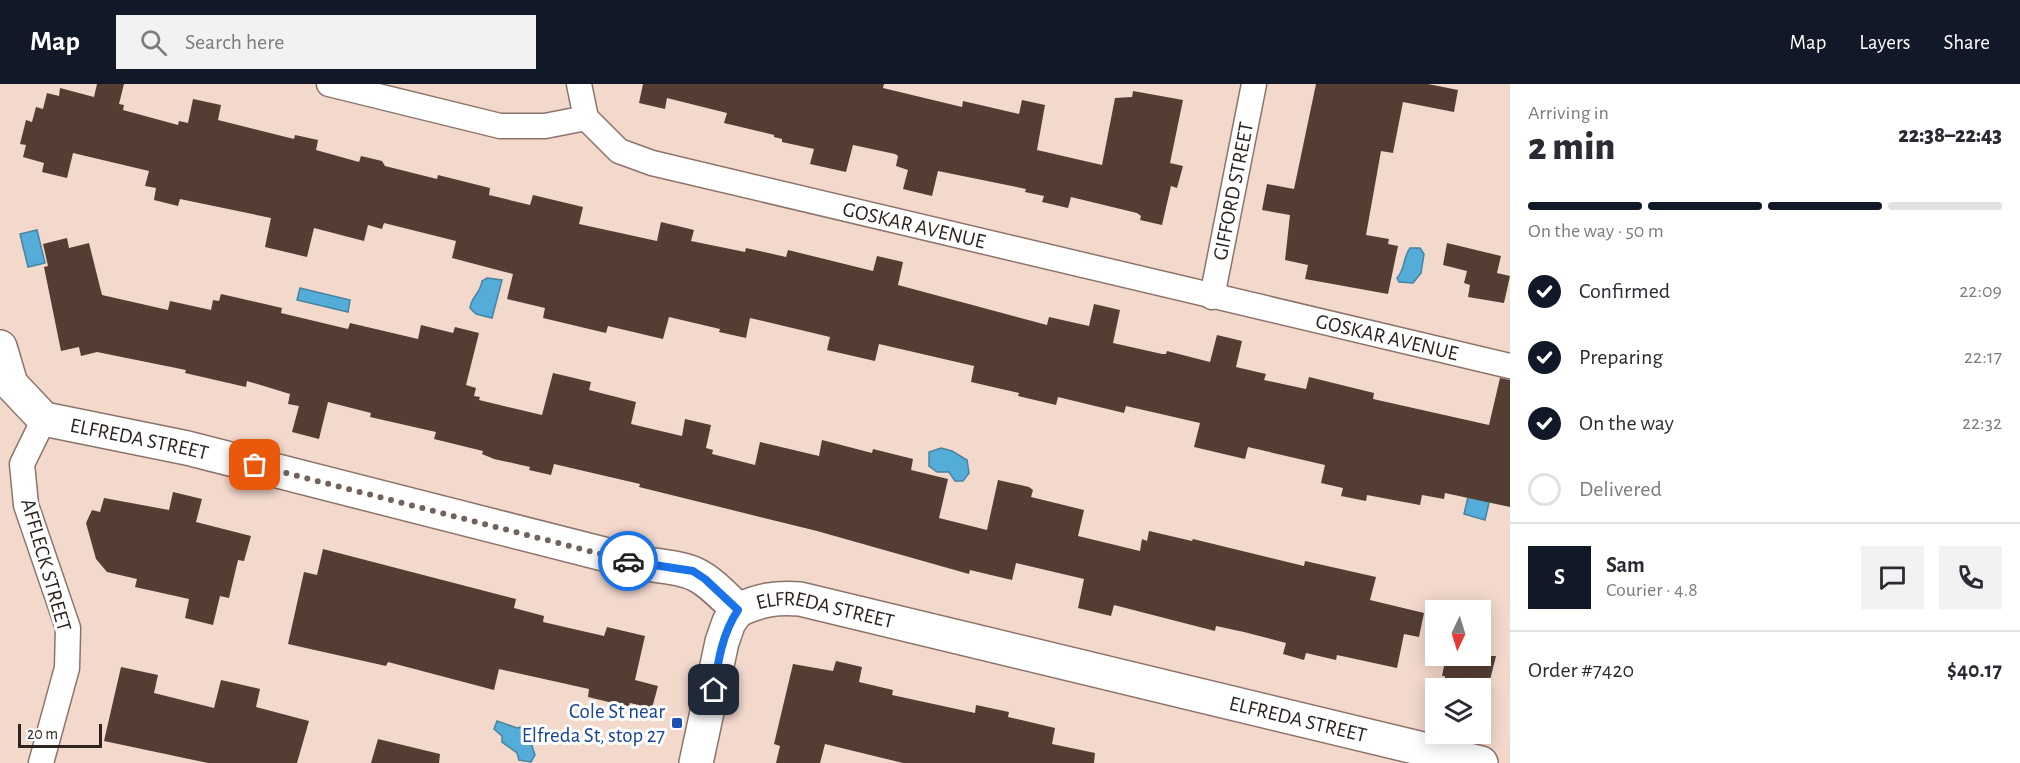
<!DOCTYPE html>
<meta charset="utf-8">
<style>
body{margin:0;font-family:"Alegreya Sans",sans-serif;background:#f2f2f3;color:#2b2b33;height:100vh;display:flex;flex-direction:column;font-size:22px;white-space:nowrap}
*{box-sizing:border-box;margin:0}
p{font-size:20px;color:#7c7c81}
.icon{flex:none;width:33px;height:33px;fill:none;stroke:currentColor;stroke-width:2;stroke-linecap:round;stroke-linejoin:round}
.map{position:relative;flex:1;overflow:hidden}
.panel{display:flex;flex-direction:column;background:#fff;width:510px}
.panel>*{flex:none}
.needle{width:39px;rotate:184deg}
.tools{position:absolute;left:1425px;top:516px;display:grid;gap:12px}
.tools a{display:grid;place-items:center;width:66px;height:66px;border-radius:0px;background:#fff;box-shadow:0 3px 15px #0003;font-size:30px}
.scale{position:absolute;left:18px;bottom:15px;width:84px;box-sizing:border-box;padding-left:6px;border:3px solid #2d231f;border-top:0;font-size:16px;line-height:21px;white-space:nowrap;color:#2d231f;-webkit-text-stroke:4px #fff;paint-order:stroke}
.pin{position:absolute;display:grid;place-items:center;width:51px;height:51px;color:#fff;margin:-26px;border-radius:12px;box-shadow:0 3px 9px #0006}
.courier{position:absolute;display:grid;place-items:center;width:60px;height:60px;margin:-30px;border:4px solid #1a73e8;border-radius:50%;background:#fff;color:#222;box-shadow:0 2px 8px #0007}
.summary em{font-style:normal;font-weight:800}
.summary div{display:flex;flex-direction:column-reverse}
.summary{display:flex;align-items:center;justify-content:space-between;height:102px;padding:0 18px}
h1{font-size:39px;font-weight:800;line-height:45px}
.bar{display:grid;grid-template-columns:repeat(4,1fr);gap:9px 6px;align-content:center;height:72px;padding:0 18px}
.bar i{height:8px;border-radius:4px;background:#e1e1e2}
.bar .on{background:#111827}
.bar p{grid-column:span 4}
.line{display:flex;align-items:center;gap:15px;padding:0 18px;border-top:2px solid #e1e1e2}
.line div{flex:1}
.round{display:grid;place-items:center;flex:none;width:63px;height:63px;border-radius:0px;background:#f2f2f3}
ol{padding:0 18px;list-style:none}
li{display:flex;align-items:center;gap:18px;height:66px}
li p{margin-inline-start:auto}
li .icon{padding:6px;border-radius:50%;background:#111827;color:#fff;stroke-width:4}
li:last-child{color:#7c7c81}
li i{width:33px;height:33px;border:3px solid #e1e1e2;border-radius:50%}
header{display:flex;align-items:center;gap:36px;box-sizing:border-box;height:84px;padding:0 30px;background:#111827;color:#fff}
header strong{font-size:28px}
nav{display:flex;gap:33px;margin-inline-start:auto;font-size:21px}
.search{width:420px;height:54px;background:#f2f2f3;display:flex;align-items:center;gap:15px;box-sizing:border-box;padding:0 21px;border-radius:0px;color:#7c7c81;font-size:22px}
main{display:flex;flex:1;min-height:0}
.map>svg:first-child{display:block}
.water{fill:#54acd8;stroke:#4883a0;stroke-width:1.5}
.building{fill:#543e34}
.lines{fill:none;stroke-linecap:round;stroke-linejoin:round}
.street-casing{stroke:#8c746a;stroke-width:27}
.secondary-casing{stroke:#8c746a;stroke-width:36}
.street{stroke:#fff;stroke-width:24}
.secondary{stroke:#fff;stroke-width:33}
.done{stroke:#72625c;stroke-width:6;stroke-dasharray:0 10.8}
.route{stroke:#1a73e8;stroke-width:8}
.transit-dot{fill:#1a4fb4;stroke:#fff;stroke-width:2}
.labels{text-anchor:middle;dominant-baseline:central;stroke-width:6;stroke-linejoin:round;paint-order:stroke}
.street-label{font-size:21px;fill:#2d231f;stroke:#fff}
.transit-label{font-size:21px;fill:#164399;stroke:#fff;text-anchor:end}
</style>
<header>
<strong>Map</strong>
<div class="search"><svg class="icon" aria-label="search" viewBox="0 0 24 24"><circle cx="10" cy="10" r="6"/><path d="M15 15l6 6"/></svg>Search here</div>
<nav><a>Map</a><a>Layers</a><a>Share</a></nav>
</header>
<main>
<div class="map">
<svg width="1510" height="679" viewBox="0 0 1510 679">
<rect width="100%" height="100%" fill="#f3d8cc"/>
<!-- water -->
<path class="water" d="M 37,146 L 45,179 L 28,183 L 20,150 Z
M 1410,164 L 1420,164 L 1424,170 L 1421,189 L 1413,199 L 1399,198 L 1397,194 C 1405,186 1403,173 1410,164 Z
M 487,194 L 502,196 L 492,234 L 476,230 L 470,224 C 471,213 480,210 482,197 Z
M 300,204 L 350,216 L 348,228 L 297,216 Z
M 941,364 L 952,367 L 967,376 L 969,389 L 963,397 L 955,397 L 949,388 L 937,388 L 929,382 L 929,368 Z
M 1473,392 L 1494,397 L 1485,436 L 1464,430 Z
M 497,637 L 517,644 L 526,642 L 535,644 L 532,662 L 535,671 L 531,678 L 519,676 L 517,669 L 502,658 L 502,652 L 494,645 Z"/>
<!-- building -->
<path class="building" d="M 97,0 L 124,0 L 119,20 L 124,21 L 123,26 L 178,41 L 179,37 L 188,39 L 193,15 L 221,21 L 218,36 L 294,55 L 295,51 L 318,56 L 316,66 L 359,78 L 361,72 L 382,77 L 385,82 L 437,95 L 438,91 L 490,104 L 489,111 L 530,121 L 533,111 L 583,123 L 579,140 L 657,157 L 661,138 L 694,146 L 691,157 L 745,168 L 746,164 L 786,173 L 788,166 L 873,187 L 877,172 L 903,178 L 898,201 L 1047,241 L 1049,233 L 1089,242 L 1094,220 L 1120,226 L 1113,259 L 1162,270 L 1166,270 L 1167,267 L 1210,278 L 1217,251 L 1242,257 L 1236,283 L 1266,290 L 1264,296 L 1306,305 L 1309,293 L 1374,309 L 1373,315 L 1489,341 L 1500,294 L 1510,296 L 1510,423 L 1445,409 L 1444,415 L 1422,411 L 1420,421 L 1367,411 L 1366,417 L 1341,412 L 1343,404 L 1321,399 L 1325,381 L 1248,363 L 1245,375 L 1194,363 L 1200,339 L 1126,322 L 1124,329 L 1058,313 L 1056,321 L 1018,312 L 1019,309 L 971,298 L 974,282 L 879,260 L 875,277 L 827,266 L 830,253 L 750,234 L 746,254 L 719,248 L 720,245 L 669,233 L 663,255 L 608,242 L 606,249 L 543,234 L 545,224 L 507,215 L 513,190 L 452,174 L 456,157 L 384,139 L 382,145 L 368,141 L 364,157 L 314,144 L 307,173 L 265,163 L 271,134 L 180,115 L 178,122 L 154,116 L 156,104 L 145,102 L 149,87 L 73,69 L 67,94 L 42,88 L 44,79 L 23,73 L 26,61 L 20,60 L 26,36 L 32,38 L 36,23 L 43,25 L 47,9 L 59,12 L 60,4 L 94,13 Z
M 643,0 L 884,0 L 883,4 L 962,23 L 963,17 L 1019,30 L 1022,16 L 1045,21 L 1037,66 L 1102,81 L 1115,14 L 1132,13 L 1133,7 L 1183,16 L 1170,79 L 1183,82 L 1177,104 L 1171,102 L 1162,141 L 1140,136 L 1141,132 L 1137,129 L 1071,113 L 1068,124 L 1042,118 L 1044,112 L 1025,108 L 1026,105 L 938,87 L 932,112 L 903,105 L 908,86 L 896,82 L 898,72 L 895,70 L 853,61 L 846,88 L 810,80 L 814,65 L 782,58 L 782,55 L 774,53 L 774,51 L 724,39 L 727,29 L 667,14 L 665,25 L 639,19 Z
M 1316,0 L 1428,0 L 1458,6 L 1454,28 L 1403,18 L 1393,69 L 1381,67 L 1366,151 L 1389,155 L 1388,160 L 1398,162 L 1388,210 L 1305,195 L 1308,181 L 1285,176 L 1290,131 L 1262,126 L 1267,100 L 1294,105 Z
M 67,154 L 69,164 L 89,159 L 102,211 L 168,226 L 170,217 L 211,226 L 213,216 L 219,217 L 221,210 L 282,224 L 281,229 L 348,245 L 350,239 L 418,255 L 421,241 L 453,249 L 455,243 L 479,249 L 466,301 L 476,304 L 474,312 L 480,313 L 479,316 L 542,331 L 553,289 L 591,298 L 589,306 L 636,318 L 631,340 L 682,352 L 685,335 L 711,341 L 706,364 L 713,366 L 712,370 L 755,381 L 760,358 L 819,372 L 822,356 L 872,369 L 873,365 L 913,375 L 911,386 L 948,395 L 939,434 L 987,446 L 998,396 L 1029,403 L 1033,406 L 1031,413 L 1084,426 L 1078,452 L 1140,467 L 1142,455 L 1147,457 L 1149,447 L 1192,457 L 1193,455 L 1304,482 L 1305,477 L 1376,493 L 1370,516 L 1424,529 L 1419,553 L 1404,550 L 1397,584 L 1337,571 L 1336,576 L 1306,569 L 1304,576 L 1283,570 L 1286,559 L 1244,548 L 1216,542 L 1215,547 L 1114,521 L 1111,532 L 1078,524 L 1084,495 L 1016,479 L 1012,496 L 970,486 L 969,490 L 817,447 L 639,403 L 640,400 L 554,380 L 551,391 L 529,386 L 530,383 L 494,375 L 482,370 L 483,367 L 434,355 L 436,348 L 370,333 L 371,329 L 328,318 L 319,355 L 292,348 L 299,322 L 288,320 L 290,310 L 247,297 L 246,303 L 185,289 L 186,286 L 97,268 L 81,272 L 79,263 L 61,267 L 44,183 L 48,182 L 43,160 Z
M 1447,159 L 1501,172 L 1497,189 L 1510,192 L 1504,219 L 1468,213 L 1470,201 L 1464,199 L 1467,187 L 1443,181 Z
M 173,408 L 202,415 L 196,438 L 251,452 L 244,477 L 238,476 L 229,514 L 220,512 L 213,541 L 185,534 L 189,515 L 135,503 L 137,495 L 107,488 L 96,475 L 86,439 L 92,426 L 100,428 L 104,414 L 169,426 Z
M 323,465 L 516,515 L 514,524 L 544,532 L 543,538 L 604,552 L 607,543 L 645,552 L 635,596 L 658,602 L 652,624 L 630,619 L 629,623 L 588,613 L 589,605 L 499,585 L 494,606 L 388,578 L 386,582 L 288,560 L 304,488 L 317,491 Z
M 1446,572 L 1496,572 L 1487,608 L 1444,599 L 1445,592 L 1442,592 Z
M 836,577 L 862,583 L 859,598 L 893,606 L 892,611 L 975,629 L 976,621 L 1009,628 L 1008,633 L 1055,644 L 1052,660 L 1095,669 L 1094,679 L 903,679 L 825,660 L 820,679 L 776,679 L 780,662 L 774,660 L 793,580 L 833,587 Z
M 121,583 L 158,591 L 154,609 L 214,624 L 221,596 L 260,605 L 256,623 L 309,637 L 297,679 L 208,679 L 104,657 Z
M 378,655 L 440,670 L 439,679 L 371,679 Z"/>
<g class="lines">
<!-- street casing -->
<g class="street-casing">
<g id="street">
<path id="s1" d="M 329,0 L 500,42 L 545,42 L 586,34 L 619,67 L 652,79 L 1510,282"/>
<path d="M 579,0 L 586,34"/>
<path id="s2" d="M 1212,213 L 1254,0"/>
<path d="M 41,679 L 67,584 L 68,544 L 26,421 L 22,380 L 44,335"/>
</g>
</g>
<!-- secondary casing -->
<g class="secondary-casing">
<g id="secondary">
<path id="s3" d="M 0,263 L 11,300 L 44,335 L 187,364 L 639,479 C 696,487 696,484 738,526"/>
<path id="s4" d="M 738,526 C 760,516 776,513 800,515 L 1481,679"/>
<path d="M 696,679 L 722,558 L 729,538 L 738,526"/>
</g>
</g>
<!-- street -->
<use href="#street" class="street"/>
<!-- secondary -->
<use href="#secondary" class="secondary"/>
</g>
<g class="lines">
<!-- done -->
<path class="done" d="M 255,381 L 628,477"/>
<!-- route -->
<path class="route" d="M 628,477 L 693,487 L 705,495 L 738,526 C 722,550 718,577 714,606"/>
</g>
<!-- markers -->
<rect class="transit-dot" x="671" y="633" width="12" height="12" rx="3"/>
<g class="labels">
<!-- street labels -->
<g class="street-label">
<text stroke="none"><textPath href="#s2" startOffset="108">GIFFORD STREET</textPath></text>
<text stroke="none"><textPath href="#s1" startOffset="614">GOSKAR AVENUE</textPath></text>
<text stroke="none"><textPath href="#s1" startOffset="1100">GOSKAR AVENUE</textPath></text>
<text stroke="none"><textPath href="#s3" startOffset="184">ELFREDA STREET</textPath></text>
<text transform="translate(46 481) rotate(74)">AFFLECK STREET</text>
<text stroke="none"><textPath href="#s4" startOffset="90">ELFREDA STREET</textPath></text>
<text stroke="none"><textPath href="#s4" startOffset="576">ELFREDA STREET</textPath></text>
</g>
<!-- transit labels -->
<g class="transit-label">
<text x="665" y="627">Cole St near<tspan x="665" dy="24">Elfreda St, stop 27</tspan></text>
</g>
</g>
</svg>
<div class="tools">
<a><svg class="needle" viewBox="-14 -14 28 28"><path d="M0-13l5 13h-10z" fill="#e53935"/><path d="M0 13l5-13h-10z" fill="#7c7c81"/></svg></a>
<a><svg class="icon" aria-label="layers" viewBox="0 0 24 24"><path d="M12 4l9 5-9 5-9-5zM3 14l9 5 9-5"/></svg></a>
</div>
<div class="scale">20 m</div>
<div class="pin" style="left:255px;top:381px;background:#ea580c"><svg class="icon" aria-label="bag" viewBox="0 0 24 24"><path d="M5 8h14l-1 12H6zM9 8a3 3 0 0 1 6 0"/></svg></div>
<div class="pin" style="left:714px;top:606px;background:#1f2937"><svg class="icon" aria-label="home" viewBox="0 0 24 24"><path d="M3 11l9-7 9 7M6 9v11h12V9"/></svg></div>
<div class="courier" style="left:628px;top:477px"><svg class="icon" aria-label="car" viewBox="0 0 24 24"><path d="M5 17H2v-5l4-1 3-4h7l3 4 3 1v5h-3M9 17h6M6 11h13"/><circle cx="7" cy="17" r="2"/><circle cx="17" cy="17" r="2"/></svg></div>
</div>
<section class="panel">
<div class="summary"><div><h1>2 min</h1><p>Arriving in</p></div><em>22:38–22:43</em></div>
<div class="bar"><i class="on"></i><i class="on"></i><i class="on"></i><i></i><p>On the way · 50 m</p></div>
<ol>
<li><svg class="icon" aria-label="check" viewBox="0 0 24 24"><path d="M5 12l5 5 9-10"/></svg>Confirmed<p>22:09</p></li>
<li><svg class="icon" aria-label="check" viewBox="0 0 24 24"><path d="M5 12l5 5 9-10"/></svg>Preparing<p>22:17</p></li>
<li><svg class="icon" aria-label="check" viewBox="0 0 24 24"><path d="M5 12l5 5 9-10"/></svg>On the way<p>22:32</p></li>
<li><i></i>Delivered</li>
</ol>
<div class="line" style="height:108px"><b class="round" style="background:#111827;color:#fff">S</b><div><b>Sam</b><p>Courier · 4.8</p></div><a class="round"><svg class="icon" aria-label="chat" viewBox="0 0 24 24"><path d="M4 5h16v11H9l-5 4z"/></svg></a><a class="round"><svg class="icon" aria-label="phone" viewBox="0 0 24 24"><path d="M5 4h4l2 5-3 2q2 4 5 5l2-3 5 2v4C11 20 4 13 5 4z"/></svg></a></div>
<div class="line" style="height:78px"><div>Order #7420</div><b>$40.17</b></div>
</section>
</main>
